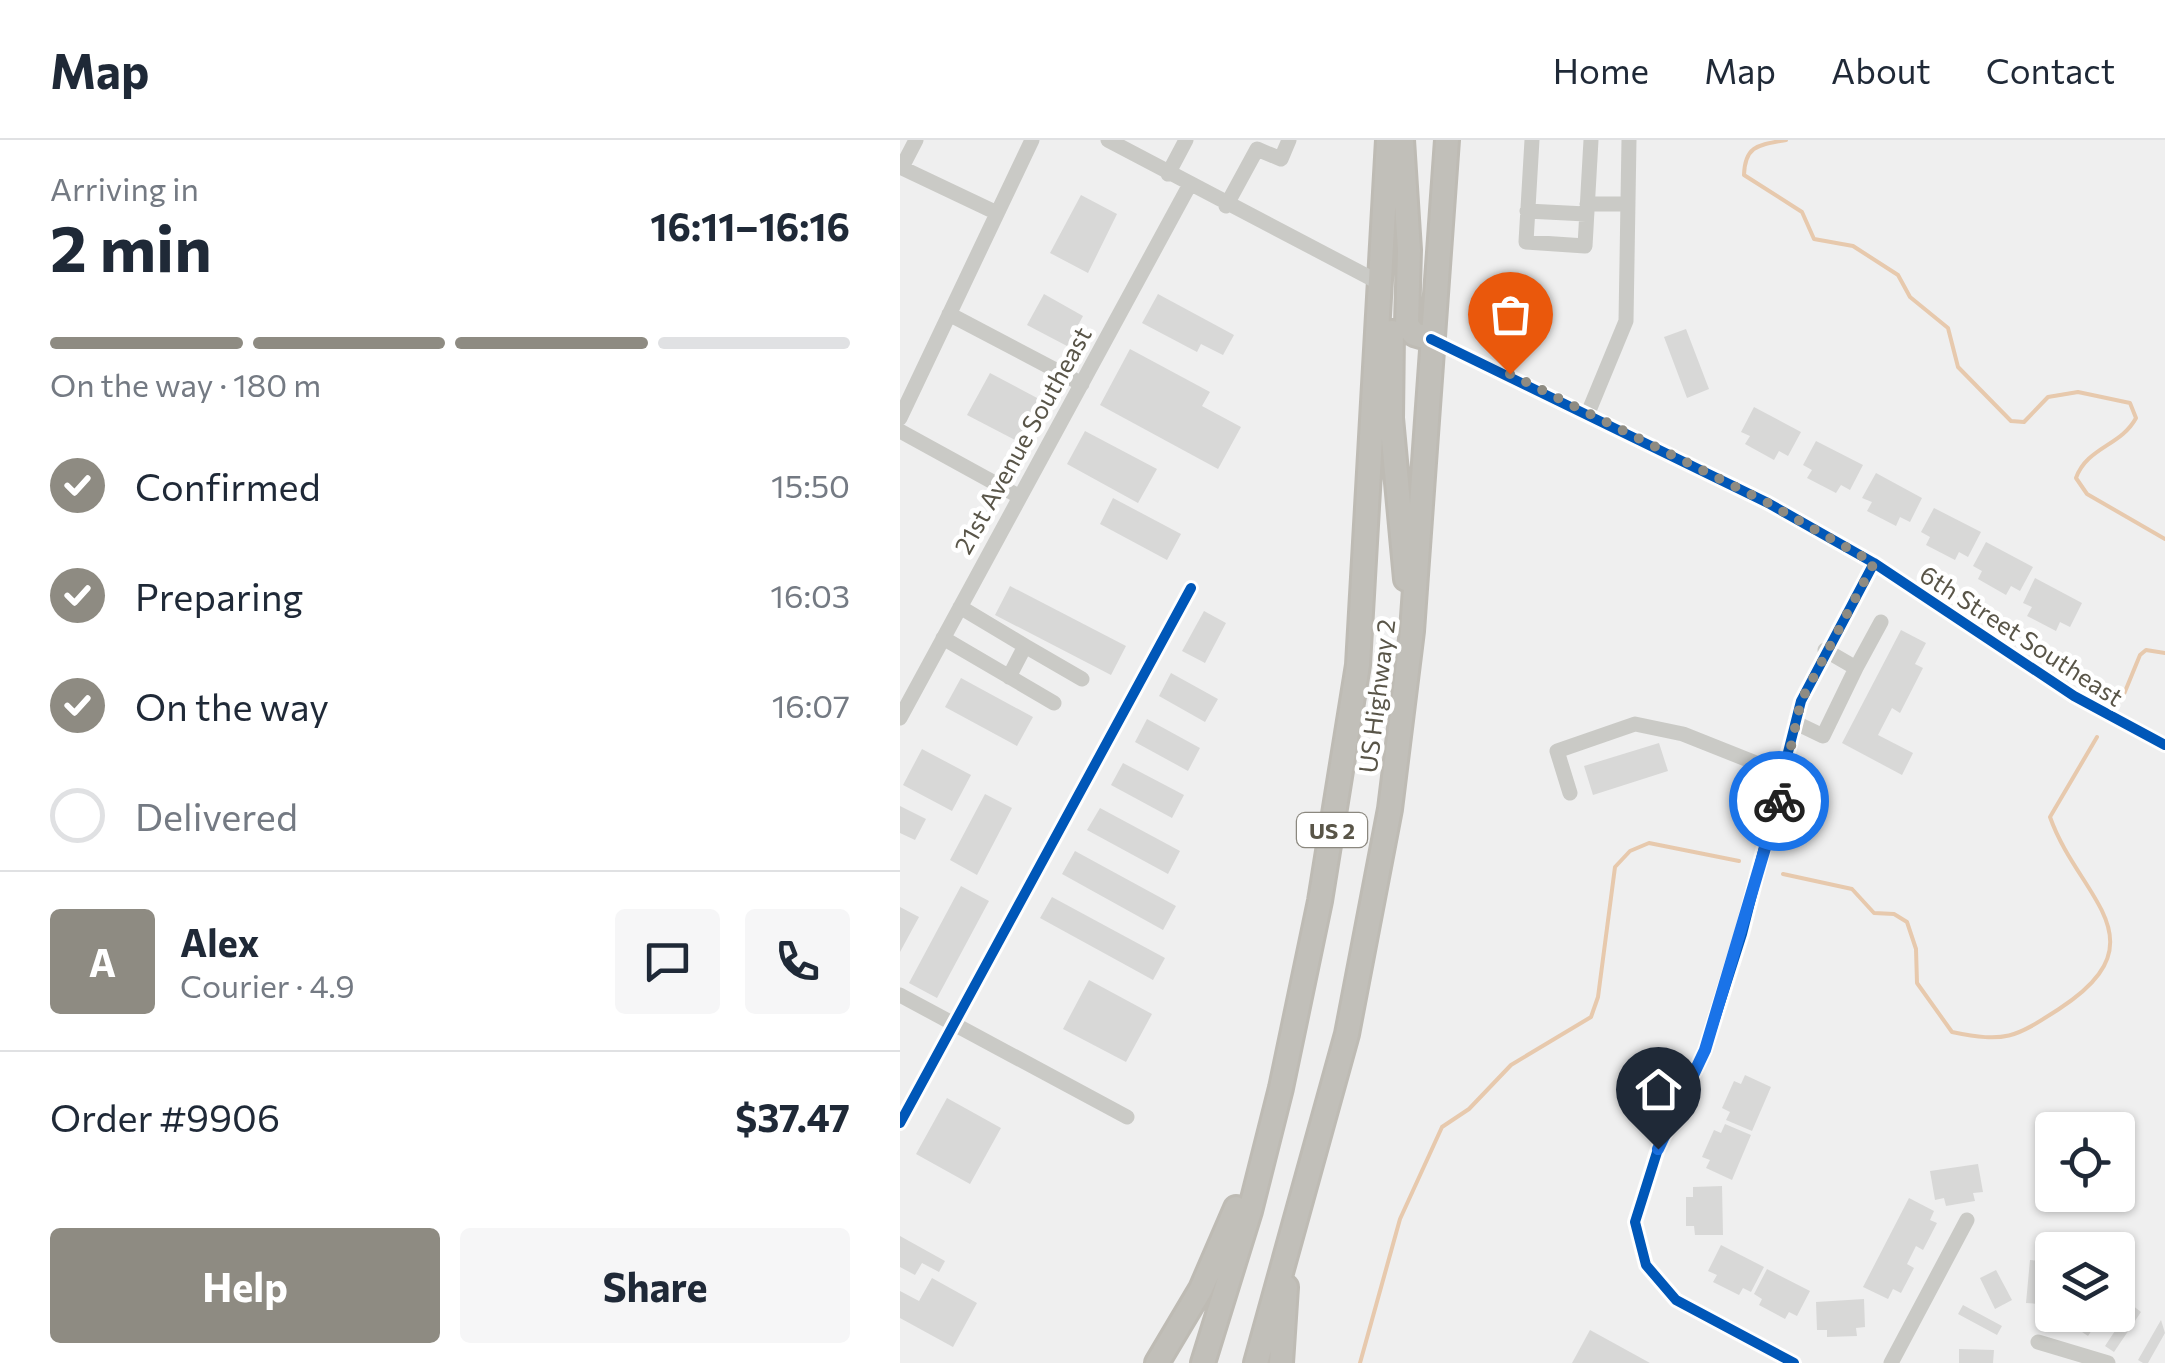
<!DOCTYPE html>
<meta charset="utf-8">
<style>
body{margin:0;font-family:Commissioner,sans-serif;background:#f6f6f7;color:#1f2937;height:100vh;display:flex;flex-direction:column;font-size:38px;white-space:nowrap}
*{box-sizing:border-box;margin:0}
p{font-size:32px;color:#747a83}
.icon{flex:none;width:55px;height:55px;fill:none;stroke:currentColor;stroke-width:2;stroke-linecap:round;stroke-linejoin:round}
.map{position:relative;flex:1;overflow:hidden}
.side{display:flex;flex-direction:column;background:#fff;width:900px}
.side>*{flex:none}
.controls{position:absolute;left:1135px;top:972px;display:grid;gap:20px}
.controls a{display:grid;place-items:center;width:100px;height:100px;border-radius:10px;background:#fff;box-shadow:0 2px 8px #0004;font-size:50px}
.pin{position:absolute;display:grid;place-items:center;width:85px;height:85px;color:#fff;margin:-102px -42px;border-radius:50% 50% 50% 0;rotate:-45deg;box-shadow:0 0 10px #0007}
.pin .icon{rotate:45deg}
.courier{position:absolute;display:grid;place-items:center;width:100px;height:100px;margin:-50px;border:8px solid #1a73e8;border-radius:50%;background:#fff;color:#222;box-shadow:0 2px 12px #0007}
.summary em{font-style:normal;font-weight:700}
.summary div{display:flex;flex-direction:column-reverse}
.summary{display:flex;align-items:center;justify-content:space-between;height:170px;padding:0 50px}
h1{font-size:65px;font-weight:700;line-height:75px}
.bar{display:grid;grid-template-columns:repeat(4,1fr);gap:15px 10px;align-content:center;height:120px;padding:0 50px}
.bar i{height:12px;border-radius:8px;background:#e0e1e3}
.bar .active{background:#8e8b82}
.bar p{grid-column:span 4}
.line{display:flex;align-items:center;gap:25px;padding:0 50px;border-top:2px solid #e0e1e3}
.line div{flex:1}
.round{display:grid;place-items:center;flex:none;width:105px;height:105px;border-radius:10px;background:#f6f6f7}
ol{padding:0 50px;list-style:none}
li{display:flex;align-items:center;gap:30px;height:110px}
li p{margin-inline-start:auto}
li .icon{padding:10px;border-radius:50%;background:#8e8b82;color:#fff;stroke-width:4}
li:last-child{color:#747a83}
li i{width:55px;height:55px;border:5px solid #e0e1e3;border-radius:50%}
.cta{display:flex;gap:20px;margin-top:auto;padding:20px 50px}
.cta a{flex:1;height:115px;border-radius:10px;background:#8e8b82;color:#fff;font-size:40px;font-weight:700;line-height:115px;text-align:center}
.cta a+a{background:#f6f6f7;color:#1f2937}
header{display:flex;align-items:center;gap:60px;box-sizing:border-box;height:140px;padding:0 50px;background:#fff;border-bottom:2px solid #e0e1e3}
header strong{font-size:48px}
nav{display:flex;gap:55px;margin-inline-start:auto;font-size:35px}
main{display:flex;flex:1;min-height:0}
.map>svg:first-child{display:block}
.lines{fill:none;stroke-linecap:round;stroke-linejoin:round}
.stream{stroke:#e7c9ad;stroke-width:4}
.building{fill:#d8d8d7}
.highway-casing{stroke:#bebbb4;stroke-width:28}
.minor{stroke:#cacac6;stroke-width:15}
.highway{stroke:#c1bfb9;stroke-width:22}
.cycleway-casing{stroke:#fff;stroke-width:16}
.cycleway{stroke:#0057b8;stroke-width:10}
.done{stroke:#8e8b82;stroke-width:10;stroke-dasharray:0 18}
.route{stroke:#1a73e8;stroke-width:12}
.labels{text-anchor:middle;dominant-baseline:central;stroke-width:9;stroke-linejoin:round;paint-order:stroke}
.shield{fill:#fff;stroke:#8b887f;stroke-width:2.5}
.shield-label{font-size:22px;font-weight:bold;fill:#595548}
.street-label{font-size:25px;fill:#595548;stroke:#fff}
</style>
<header>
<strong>Map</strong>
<nav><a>Home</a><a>Map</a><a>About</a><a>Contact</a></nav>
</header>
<main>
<section class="side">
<div class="summary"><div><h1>2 min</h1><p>Arriving in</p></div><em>16:11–16:16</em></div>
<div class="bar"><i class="active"></i><i class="active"></i><i class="active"></i><i></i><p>On the way · 180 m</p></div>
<ol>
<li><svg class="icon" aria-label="check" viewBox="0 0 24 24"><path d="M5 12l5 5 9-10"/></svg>Confirmed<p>15:50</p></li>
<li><svg class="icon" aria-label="check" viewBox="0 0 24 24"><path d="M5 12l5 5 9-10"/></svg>Preparing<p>16:03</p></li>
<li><svg class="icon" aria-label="check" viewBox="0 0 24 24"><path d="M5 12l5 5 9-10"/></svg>On the way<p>16:07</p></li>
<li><i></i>Delivered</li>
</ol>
<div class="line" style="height:180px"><b class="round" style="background:#8e8b82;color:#fff">A</b><div><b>Alex</b><p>Courier · 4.9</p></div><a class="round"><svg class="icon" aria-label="chat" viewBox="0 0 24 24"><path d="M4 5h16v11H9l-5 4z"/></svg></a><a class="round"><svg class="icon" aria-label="phone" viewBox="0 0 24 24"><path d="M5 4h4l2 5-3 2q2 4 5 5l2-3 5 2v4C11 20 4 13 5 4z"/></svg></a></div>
<div class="line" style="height:130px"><div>Order #9906</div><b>$37.47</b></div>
<div class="cta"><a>Help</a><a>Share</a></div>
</section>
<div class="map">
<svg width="1265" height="1223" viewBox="0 0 1265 1223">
<rect width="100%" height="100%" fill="#efefef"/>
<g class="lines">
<!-- stream -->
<path class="stream" d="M 886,0 C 859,5 845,5 844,35 L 902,72 L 914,99 L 953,106 L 998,135 L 1010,157 L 1048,188 L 1058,227 L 1111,281 L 1124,282 L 1148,257 L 1178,252 L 1230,263 L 1236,278 C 1221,306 1187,307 1176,338 L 1187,354 L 1265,399
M 1224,554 L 1240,515 L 1246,510 L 1265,513
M 883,734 L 952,749 L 974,773 L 994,774 L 1007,782 L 1016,809 L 1017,843 L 1052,892 C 1106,903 1114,898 1159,869 C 1265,800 1178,757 1150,677 L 1197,597
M 460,1223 L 500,1079 L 542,987 L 569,969 L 611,925 L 691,877 L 698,857 L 715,727 L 730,711 L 749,703 L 839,721"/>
</g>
<!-- building -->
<path class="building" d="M 181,55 L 217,74 L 188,133 L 150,113 Z
M 144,154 L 183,176 L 167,206 L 127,185 Z
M 258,154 L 334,195 L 323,215 L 301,204 L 297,212 L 242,183 Z
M 786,189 L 809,249 L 787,258 L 764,197 Z
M 230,209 L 310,252 L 302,266 L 341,287 L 318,329 L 200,265 Z
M 90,233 L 139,259 L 117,301 L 67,275 Z
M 854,267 L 901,292 L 888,316 L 879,311 L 874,320 L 845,304 L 850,296 L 841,292 Z
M 185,291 L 257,329 L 238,363 L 167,324 Z
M 916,301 L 963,325 L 950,350 L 941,345 L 936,353 L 907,338 L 912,330 L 903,325 Z
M 976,333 L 1022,358 L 1010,382 L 1000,377 L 996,386 L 967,371 L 972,362 L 962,358 Z
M 213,358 L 281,394 L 267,420 L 200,384 Z
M 1034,368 L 1081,392 L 1068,417 L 1059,412 L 1055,420 L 1026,405 L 1030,397 L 1021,392 Z
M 1086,402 L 1133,427 L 1120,451 L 1111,446 L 1106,455 L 1078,439 L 1082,431 L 1073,426 Z
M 1135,438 L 1182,463 L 1170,487 L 1160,482 L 1156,491 L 1127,476 L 1132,467 L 1123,463 Z
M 110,446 L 226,506 L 211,535 L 95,475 Z
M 304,471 L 326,483 L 305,523 L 282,511 Z
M 1001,490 L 1026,503 L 1015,524 L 1023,528 L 1000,573 L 992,568 L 978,595 L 1013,613 L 1002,635 L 942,603 Z
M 271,533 L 318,559 L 305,582 L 259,556 Z
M 61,538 L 133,577 L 117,606 L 45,567 Z
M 247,579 L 300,608 L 288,631 L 235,602 Z
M 759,603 L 768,631 L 693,655 L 684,626 Z
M 22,609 L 71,635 L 52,671 L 3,645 Z
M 223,623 L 284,655 L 272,678 L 211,645 Z
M 85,654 L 112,668 L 77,735 L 50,720 Z
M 0,666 L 26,679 L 15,700 L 0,693 Z
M 200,668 L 280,711 L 268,734 L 187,690 Z
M 175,711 L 276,766 L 263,790 L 162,734 Z
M 61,746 L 89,761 L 37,858 L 9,843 Z
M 152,757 L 265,818 L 253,840 L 140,778 Z
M 0,767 L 19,777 L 0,812 Z
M 189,840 L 252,874 L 226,922 L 163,889 Z
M 845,935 L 871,947 L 852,991 L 826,980 L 830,972 L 822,968 L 834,941 L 841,944 Z
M 47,958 L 101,988 L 70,1044 L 16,1014 Z
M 825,984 L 851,995 L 832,1040 L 806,1028 L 810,1020 L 802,1017 L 814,990 L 821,993 Z
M 1078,1024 L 1083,1052 L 1073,1053 L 1075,1061 L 1046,1066 L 1044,1058 L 1035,1060 L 1030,1031 Z
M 822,1046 L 823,1095 L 795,1095 L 794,1086 L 786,1086 L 786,1057 L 793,1057 L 793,1047 Z
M 1009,1058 L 1034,1071 L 1030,1080 L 1037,1083 L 1023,1110 L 1016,1106 L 1007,1124 L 1014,1128 L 1001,1153 L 993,1149 L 988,1159 L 963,1147 Z
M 0,1096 L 45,1121 L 39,1132 L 22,1123 L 15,1135 L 0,1127 Z
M 821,1105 L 864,1127 L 851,1152 L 843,1148 L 839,1155 L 813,1142 L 817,1135 L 808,1131 Z
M 1130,1120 L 1144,1121 L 1140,1164 L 1126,1163 Z
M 867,1129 L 910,1151 L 897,1176 L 889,1172 L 885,1179 L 859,1165 L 862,1159 L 854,1154 Z
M 1096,1130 L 1112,1160 L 1095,1169 L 1080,1138 Z
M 32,1138 L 77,1163 L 53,1207 L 0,1178 L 0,1151 L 19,1161 Z
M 964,1159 L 965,1187 L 956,1188 L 957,1196 L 927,1197 L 927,1190 L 917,1190 L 916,1162 Z
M 1063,1165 L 1102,1186 L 1097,1195 L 1058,1174 Z
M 1232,1165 L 1241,1172 L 1214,1212 L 1205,1206 Z
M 1189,1175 L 1202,1175 L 1188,1196 L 1179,1190 Z
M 1261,1180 L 1265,1193 L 1248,1223 L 1243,1223 L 1238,1220 Z
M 690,1190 L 750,1223 L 672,1223 Z
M 1059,1209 L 1094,1210 L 1093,1223 L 1059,1223 Z"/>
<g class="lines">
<!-- highway casing -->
<g class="highway-casing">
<path id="highway" d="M 502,0 L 509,110 L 507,185 L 514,194 L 531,199
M 492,192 L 491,278 L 506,439
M 257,1223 L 301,1149 L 336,1068
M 303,1223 L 350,1071 L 381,948 L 420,761 L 458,525 L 488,0
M 356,1223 L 447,894 L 490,669 L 512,491 L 547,0
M 381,1223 L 386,1147"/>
</g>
<!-- minor -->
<path class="minor" d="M 208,0 L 480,143
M 632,0 L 626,102 L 685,106 L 691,0
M 0,27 L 97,73
M 2,27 L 16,0
M 268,34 L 286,0
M 687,64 L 727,64
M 326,66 L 357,9 L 381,19 L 389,0
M 627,71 L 686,74
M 49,174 L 182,244
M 531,199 L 868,363 L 974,423 L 1174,556 L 1265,605
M 688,273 L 726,181 L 729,0
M 0,278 L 132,0
M 0,291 L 120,357
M 60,467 L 125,506 L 109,537
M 43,498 L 154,563
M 125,506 L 182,539
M 925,510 L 956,528 L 981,482
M 0,578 L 289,46
M 896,583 L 923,596 L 956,528
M 670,653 L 657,611 L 735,584 L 783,594 L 886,635
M 0,855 L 227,977
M 0,983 L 291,448
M 1138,1202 L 1208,1223
M 894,1223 L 776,1160 L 746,1125 L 735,1082 L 758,1009 L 805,910 L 842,794 L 901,561 L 974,423
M 991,1223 L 1067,1080"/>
<!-- highway -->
<use href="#highway" class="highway"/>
<!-- cycleway casing -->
<g class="cycleway-casing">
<path id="cycleway" d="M 531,199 L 868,363 L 974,423 L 1174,556 L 1265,605
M 0,983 L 291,448
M 894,1223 L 776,1160 L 746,1125 L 735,1082 L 758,1009 L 805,910 L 842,794 L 901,561 L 974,423"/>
</g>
<!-- cycleway -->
<use href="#cycleway" class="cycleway"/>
</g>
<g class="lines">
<!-- done -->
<path class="done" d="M 610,234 L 868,363 L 974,423 L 901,561 L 879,661"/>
<!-- route -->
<path class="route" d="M 758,1009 L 805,910 L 879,661"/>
</g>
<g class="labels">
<!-- shield labels -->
<rect class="shield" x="397" y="673" width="70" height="34" rx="8"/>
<g class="shield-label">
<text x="432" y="690">US 2</text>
</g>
<!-- street labels -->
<g class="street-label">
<text transform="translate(122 300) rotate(-61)">21st Avenue Southeast</text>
<text transform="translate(1122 495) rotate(33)">6th Street Southeast</text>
<text transform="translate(476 556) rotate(-83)">US Highway 2</text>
</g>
</g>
</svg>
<div class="controls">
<a><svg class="icon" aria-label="locate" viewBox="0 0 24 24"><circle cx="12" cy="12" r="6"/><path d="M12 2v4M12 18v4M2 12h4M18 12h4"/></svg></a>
<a><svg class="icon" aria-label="layers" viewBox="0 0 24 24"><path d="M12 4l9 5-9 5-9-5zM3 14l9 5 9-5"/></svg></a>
</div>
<div class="pin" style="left:610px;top:234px;background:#ea580c"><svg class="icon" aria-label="bag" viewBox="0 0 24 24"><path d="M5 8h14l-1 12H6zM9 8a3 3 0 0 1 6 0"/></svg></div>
<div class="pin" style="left:758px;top:1009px;background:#1f2937"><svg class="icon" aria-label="home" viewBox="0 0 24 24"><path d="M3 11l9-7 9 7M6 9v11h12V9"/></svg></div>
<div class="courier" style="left:879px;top:661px"><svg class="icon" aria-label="bike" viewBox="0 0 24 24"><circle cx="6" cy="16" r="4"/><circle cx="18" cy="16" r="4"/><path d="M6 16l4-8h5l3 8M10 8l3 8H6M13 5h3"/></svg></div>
</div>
</main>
